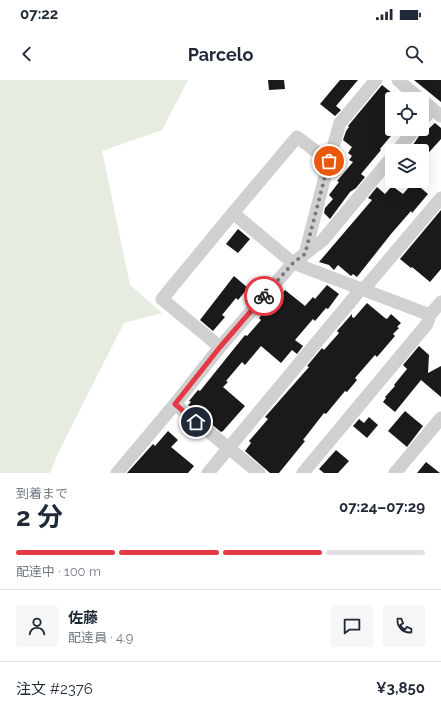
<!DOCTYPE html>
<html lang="ja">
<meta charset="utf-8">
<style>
body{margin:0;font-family:Raleway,"Noto Sans JP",sans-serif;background:#f6f6f7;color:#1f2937;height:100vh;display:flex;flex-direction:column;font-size:15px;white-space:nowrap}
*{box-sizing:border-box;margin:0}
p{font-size:13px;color:#747a83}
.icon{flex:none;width:22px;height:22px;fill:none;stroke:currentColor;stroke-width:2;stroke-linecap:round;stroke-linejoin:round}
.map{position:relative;height:393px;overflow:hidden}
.details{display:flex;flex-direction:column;background:#fff;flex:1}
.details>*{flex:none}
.buttons{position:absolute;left:385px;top:12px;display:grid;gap:8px}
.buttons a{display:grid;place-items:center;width:44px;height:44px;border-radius:4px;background:#fff;box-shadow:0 4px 16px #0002;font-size:20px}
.pin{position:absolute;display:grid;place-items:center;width:34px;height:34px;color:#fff;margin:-17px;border:2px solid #fff;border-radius:50%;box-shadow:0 1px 4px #0007}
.courier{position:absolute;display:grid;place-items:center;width:40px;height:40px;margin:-20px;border:3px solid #e63946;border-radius:50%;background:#fff;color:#222;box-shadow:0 1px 5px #0007}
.overview em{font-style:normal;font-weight:700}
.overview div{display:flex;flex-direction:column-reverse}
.overview{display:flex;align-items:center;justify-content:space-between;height:68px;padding:0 16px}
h1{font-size:26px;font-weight:700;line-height:30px}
.bar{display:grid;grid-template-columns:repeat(4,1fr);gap:6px 4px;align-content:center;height:48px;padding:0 16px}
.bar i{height:5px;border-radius:3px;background:#e0e1e3}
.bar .active{background:#e63946}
.bar p{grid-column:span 4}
.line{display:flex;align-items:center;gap:10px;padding:0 16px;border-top:1px solid #e0e1e3}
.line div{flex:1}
.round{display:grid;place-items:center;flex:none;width:42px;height:42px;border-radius:4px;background:#f6f6f7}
.status{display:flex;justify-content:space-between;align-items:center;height:28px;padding:0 20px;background:#fff;direction:ltr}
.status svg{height:11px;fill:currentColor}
header{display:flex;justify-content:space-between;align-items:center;height:52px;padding:0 16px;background:#fff;font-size:18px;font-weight:700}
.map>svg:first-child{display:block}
.green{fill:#e6ecdf}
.building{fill:#1a1a1a}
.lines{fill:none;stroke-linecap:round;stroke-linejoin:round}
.minor{stroke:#d0d0d0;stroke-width:13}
.done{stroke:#7a7a7a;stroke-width:4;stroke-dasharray:0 7.2}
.route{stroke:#e63946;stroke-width:5}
</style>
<div class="status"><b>07:22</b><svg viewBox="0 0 49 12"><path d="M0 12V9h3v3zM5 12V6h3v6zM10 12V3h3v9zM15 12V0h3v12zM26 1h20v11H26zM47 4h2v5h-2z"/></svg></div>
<header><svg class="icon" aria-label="back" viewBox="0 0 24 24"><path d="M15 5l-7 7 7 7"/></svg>Parcelo<svg class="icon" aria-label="search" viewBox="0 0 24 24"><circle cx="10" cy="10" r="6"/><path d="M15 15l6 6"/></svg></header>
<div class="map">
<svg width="441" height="393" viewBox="0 0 441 393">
<rect width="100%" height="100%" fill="#fff"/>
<!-- green -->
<path class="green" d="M 0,0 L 188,0 L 162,50 L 102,71 L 130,205 L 162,233 L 124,243 L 60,369 L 50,393 L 0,393 Z"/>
<!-- building -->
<path class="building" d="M 268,0 L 284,0 L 285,9 L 269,10 Z
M 340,0 L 358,0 L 336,26 L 341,30 L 335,36 L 320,24 Z
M 414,0 L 441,0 L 441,22 Z
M 382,5 L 392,13 L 392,49 L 405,49 L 400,55 L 395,51 L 380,69 L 381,70 L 361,94 L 365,97 L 356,108 L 350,112 L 330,139 L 324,133 L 325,128 L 333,119 L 329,115 L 339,102 L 337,101 L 353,82 L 349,80 L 352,76 L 348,73 L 352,67 L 343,60 L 346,51 L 349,47 L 348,46 Z
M 435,43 L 441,48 L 441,59 L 422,80 L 422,71 L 409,71 L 423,50 L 425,52 Z
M 415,103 L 428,114 L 412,133 L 411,131 L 391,154 L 357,197 L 353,194 L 351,196 L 338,185 L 334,190 L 329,185 L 319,182 L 372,120 L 368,118 L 377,107 L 385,114 L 392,106 L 403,114 L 409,107 L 411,108 Z
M 441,130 L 441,189 L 430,202 L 412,187 L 411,188 L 400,179 Z
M 238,149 L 250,159 L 238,173 L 226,164 Z
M 234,196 L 248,208 L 238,220 L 236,218 L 222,235 L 225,237 L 213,251 L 200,240 Z
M 327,205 L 339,214 L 328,229 L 326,228 L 315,241 L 313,239 L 295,260 L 303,266 L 297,274 L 292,270 L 281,283 L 261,266 L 245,285 L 242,282 L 226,301 L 228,302 L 223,307 L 245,326 L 223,351 L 221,352 L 188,325 L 191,322 L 189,321 L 198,310 L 200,311 L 245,255 L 247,256 L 261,240 L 259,238 L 269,227 L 270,228 L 285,210 L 305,226 L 313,217 L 315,219 Z
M 367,223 L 385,238 L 387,239 L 391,234 L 401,243 L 397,247 L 399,248 L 393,254 L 395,256 L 377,277 L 375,275 L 355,298 L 357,300 L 347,312 L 345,311 L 326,334 L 324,333 L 303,360 L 305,361 L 279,393 L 270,393 L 245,371 L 251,363 L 249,361 L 268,339 L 265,337 L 309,287 L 307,286 L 322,268 L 324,270 L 339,253 L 337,251 L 352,234 L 352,237 L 354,238 Z
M 419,266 L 429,275 L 428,293 L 441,286 L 441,317 L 421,300 L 395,332 L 383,322 L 386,318 L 385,317 L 395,306 L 394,305 L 407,289 L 403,285 Z
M 405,331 L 423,346 L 407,367 L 388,351 Z
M 369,337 L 378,345 L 367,358 L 353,346 L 359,339 L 364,343 Z
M 168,351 L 178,360 L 171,367 L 194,386 L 188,393 L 127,393 L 153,364 L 155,366 Z
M 336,370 L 349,381 L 338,393 L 324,393 L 319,389 Z
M 426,382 L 440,393 L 417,393 Z"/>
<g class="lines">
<!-- minor -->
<path class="minor" d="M 398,0 L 420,19
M 422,20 L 441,36
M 422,41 L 432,29
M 397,71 L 415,49
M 233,133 L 297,57 L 329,81
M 305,174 L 329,81 L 340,43 L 376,0
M 363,210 L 441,118
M 220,267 L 162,219 L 233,133 L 293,183 L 430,235 L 441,222
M 117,393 L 175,324
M 208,393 L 361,209
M 259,393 L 175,324 L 220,267 L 293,183 L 323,160 L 392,77
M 303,393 L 427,244 L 430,235
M 395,393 L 441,338"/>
</g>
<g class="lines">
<!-- done -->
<path class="done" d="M 264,216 L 293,183 L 305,174 L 329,81"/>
<!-- route -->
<path class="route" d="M 196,342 L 175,324 L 220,267 L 264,216"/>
</g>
</svg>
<div class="buttons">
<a><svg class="icon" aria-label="locate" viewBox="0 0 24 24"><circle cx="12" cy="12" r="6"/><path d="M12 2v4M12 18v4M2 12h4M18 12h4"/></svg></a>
<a><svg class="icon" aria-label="layers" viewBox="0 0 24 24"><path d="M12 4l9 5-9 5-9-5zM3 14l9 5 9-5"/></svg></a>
</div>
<div class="pin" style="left:329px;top:81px;background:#ea580c"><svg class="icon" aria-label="bag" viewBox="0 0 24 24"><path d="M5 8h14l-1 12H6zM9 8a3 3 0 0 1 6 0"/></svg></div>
<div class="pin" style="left:196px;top:342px;background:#1f2937"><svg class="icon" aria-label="home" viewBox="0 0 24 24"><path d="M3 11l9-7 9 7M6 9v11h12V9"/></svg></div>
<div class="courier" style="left:264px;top:216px"><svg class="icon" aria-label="bike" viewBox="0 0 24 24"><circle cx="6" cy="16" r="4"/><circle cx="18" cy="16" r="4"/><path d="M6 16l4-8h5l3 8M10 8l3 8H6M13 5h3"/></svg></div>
</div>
<section class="details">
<div class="overview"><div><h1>2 分</h1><p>到着まで</p></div><em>07:24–07:29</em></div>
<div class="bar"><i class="active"></i><i class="active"></i><i class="active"></i><i></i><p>配達中 · 100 m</p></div>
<div class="line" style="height:72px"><a class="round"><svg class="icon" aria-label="person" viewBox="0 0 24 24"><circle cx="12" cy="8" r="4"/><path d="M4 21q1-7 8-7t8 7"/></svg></a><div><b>佐藤</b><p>配達員 · 4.9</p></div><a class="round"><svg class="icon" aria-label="chat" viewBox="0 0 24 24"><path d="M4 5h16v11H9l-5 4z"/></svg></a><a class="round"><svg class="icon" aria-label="phone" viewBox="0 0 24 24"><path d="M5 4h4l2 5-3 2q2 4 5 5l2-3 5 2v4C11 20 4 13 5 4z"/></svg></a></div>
<div class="line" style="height:52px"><div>注文 #2376</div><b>¥3,850</b></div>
</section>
